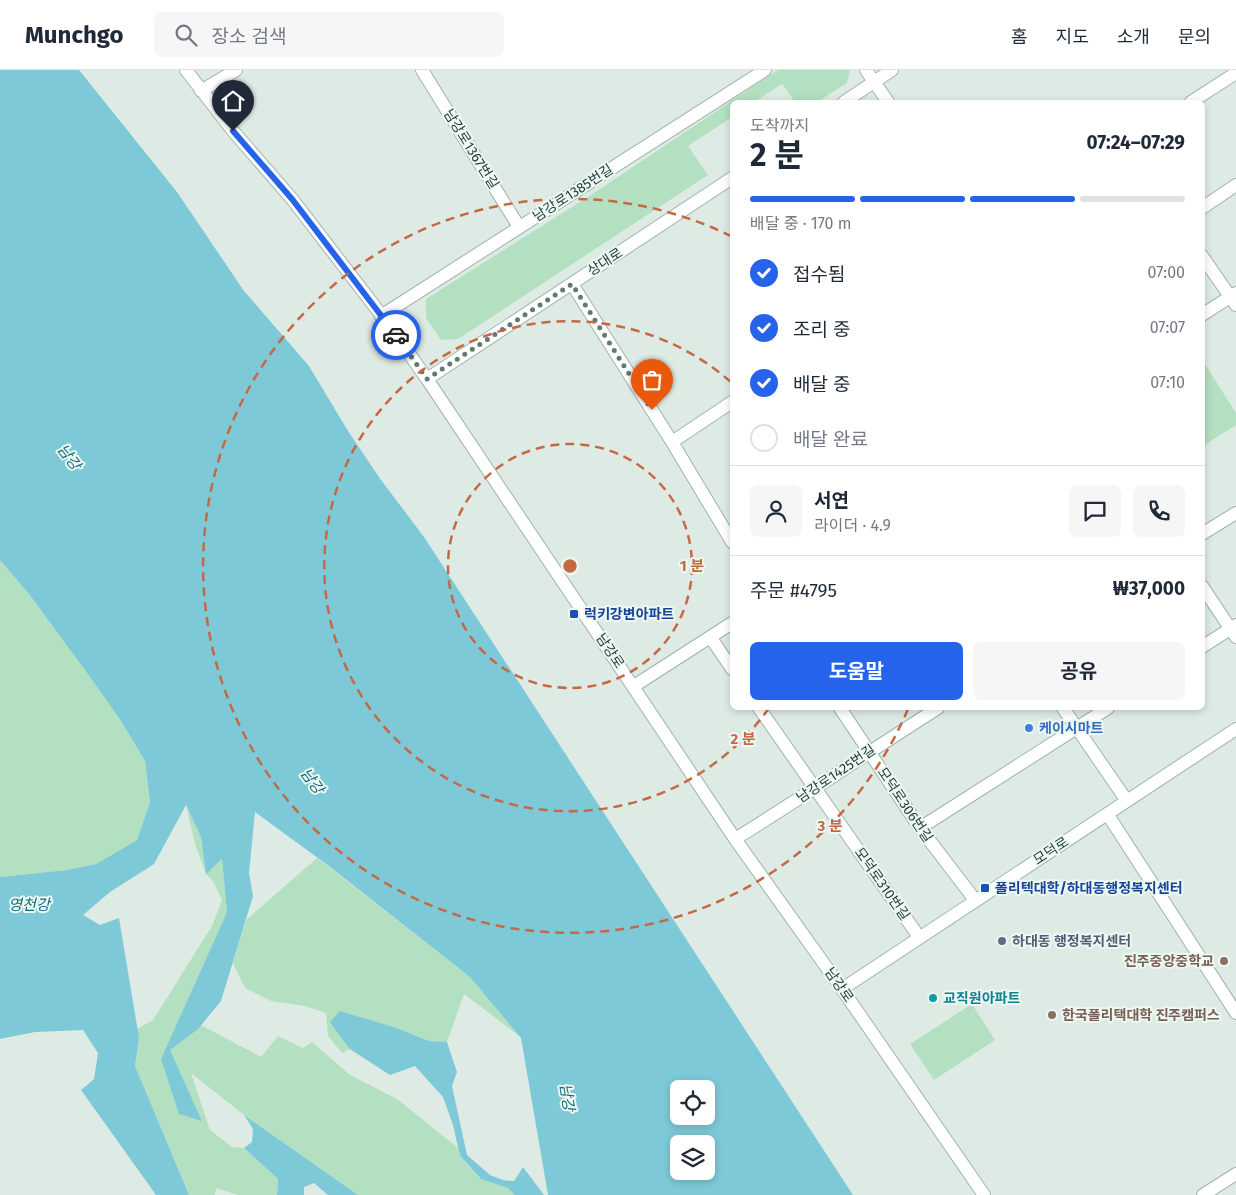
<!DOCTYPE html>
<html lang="ko">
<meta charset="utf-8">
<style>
body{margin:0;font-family:"Fira Sans","Noto Sans KR",sans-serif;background:#f6f6f7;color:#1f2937;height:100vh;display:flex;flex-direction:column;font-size:19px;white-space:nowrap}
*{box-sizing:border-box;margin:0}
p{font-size:16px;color:#747a83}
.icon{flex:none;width:28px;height:28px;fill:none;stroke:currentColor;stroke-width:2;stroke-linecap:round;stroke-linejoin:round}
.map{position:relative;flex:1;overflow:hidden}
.details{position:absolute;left:730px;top:30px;width:475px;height:610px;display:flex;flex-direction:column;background:#fff;border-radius:8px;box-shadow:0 2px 8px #0003}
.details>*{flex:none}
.tools{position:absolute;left:670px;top:1010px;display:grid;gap:10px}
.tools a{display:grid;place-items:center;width:45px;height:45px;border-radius:8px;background:#fff;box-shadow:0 2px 8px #0003;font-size:25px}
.pin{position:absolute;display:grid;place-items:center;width:42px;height:42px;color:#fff;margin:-51px -21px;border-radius:50% 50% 50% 0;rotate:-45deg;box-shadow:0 0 5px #0007}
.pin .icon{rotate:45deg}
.courier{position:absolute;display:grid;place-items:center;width:50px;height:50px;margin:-25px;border:4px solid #2563eb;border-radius:50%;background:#fff;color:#222;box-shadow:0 1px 6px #0007}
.summary em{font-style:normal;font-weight:700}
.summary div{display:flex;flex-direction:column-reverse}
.summary{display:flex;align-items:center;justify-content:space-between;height:85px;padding:0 20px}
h1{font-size:32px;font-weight:700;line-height:38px}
.bar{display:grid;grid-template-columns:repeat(4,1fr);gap:8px 5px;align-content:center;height:60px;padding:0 20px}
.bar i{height:6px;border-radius:4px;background:#e0e1e3}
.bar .current{background:#2563eb}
.bar p{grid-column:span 4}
.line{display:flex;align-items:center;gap:12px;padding:0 20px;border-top:1px solid #e0e1e3}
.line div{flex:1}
.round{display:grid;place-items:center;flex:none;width:52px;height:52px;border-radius:8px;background:#f6f6f7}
ol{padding:0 20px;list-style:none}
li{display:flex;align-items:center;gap:15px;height:55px}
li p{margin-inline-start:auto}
li .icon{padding:5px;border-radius:50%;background:#2563eb;color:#fff;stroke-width:4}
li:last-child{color:#747a83}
li i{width:28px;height:28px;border:2px solid #e0e1e3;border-radius:50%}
.button{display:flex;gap:10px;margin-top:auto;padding:10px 20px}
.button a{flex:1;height:58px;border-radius:8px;background:#2563eb;color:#fff;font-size:20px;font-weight:700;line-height:58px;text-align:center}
.button a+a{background:#f6f6f7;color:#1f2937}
header{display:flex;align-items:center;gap:30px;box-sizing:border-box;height:70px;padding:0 25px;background:#fff;border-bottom:1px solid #e0e1e3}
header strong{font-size:24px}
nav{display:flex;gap:28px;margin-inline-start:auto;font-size:18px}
.search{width:350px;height:45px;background:#f6f6f7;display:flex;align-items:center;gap:12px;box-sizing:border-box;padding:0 18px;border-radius:8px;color:#747a83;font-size:19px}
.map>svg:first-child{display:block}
.green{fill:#b3e0c0}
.water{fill:#7ec9d8;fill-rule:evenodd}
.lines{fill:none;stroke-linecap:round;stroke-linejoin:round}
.minor-casing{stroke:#a0b3ad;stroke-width:14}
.minor{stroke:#fff;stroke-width:12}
.done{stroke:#617a73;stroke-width:5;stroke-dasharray:0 9}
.route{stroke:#2563eb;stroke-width:6}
.ring{fill:none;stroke:#c66843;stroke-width:2.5;stroke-dasharray:9 6}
.transit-dot{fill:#1a4fb4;stroke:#eef8f3;stroke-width:2}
.shop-dot{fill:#3f7fe0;stroke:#eef8f3;stroke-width:2}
.service-dot{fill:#5c6f8a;stroke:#eef8f3;stroke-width:2}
.education-dot{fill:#8d6e63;stroke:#eef8f3;stroke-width:2}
.culture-dot{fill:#0f9aa8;stroke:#eef8f3;stroke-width:2}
.labels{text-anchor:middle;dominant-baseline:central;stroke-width:4;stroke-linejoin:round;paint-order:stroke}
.street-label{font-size:14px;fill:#1d3d35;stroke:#eef8f3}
.transit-label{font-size:14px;font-weight:bold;fill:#164399;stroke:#eef8f3;text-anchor:start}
.shop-label{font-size:14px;font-weight:bold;fill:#366cbe;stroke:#eef8f3;text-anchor:start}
.service-label{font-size:14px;font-weight:bold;fill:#4e5e75;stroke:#eef8f3;text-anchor:start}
.education-label{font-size:14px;font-weight:bold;fill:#785e54;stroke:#eef8f3;text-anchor:end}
.culture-label{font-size:14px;font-weight:bold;fill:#0d838f;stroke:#eef8f3;text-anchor:start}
.water-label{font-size:15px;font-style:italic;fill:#116b7f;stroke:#eef8f3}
.centre{fill:#c66843;stroke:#eef8f3;stroke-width:2.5}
.ring-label{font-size:15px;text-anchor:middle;font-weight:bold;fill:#c66843;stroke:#eef8f3;stroke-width:4;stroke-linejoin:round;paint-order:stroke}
</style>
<header>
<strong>Munchgo</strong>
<div class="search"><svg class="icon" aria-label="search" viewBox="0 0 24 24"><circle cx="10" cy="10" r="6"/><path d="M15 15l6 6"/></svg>장소 검색</div>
<nav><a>홈</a><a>지도</a><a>소개</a><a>문의</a></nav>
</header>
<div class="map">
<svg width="1236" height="1125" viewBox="0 0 1236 1125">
<rect width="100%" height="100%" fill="#deebe5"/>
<!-- green -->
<path class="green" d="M 778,0 L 850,0 L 847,13 L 817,32 L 795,32 L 782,14 L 754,32 L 732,32 L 732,47 L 688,76 L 708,105 L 458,269 L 441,270 L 426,248 L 426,229 L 591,125 Z
M 1203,291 L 1236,343 L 1236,355 L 1203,376 Z
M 0,490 L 29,524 L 90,607 L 121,651 L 145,691 L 150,732 L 137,770 L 96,794 L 67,800 L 0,807 Z
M 186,735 L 201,767 L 206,803 L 222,789 L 227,842 L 161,989 L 201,1051 L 170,980 L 201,955 L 261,987 L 278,966 L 303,978 L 312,972 L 350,1005 L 397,1029 L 458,1078 L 460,1087 L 481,1109 L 509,1118 L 515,1125 L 358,1125 L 244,1045 L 191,1003 L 210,1060 L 232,1077 L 244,1078 L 278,1109 L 277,1125 L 238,1125 L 216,1118 L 215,1125 L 189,1125 L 135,996 L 139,968 L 137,959 L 153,950 L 212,856 L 222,830 L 213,811 L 206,804 L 195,774 Z
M 317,788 L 470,907 L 522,968 L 464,924 L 447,972 L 429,971 L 394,957 L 340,941 L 390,1005 L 349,979 L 342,983 L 328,966 L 326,943 L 305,936 L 271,931 L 245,918 L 233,893 L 246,850 Z
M 972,934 L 995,970 L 934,1010 L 910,974 Z"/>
<!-- water -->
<path class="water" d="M 0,0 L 79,0 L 177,122 L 244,221 L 309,296 L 348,361 L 381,410 L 424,467 L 853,1125 L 548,1125 L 521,968 L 470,907 L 326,794 L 255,742 L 249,803 L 253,826 L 221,931 L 198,959 L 170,980 L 202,1051 L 179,1044 L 161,989 L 227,842 L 222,789 L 206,804 L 201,767 L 186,735 L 154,794 L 110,822 L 83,845 L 100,855 L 119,848 L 139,968 L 135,996 L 189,1125 L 156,1125 L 81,1020 L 94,1009 L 98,983 L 83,960 L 35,962 L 0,969 L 0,807 L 67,800 L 96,794 L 137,770 L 150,732 L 145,691 L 121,651 L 90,607 L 29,524 L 0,490 ZM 679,1019 L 706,1019 L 706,1046 L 679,1046 ZM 679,1074 L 706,1074 L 706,1101 L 679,1101 Z
M 340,941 L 394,957 L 429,971 L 447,972 L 457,1002 L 452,1016 L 467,1085 L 490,1105 L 503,1110 L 514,1111 L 523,1097 L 544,1125 L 515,1125 L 508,1118 L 481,1109 L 460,1086 L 453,1055 L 443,1027 L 415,996 L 390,1005 L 349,978 L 330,952 Z
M 244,1045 L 358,1125 L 328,1125 L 314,1113 L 304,1117 L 304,1125 L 277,1125 L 278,1109 L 244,1078 L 252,1072 L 253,1059 Z"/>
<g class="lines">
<!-- minor casing -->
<g class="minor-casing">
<path id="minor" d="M 186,0 L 233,61 L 292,129 L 389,255 L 427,309 L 735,769 L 842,919 L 984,1125
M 422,0 L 519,157
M 866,0 L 888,32
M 201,21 L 236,0
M 844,32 L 892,0
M 1191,32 L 1236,3
M 1202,138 L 1236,115
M 1202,186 L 1236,235
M 572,214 L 672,372 L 732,472
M 1202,245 L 1236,223
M 381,246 L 765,0
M 427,309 L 732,108
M 672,372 L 732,332
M 1202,464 L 1236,443
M 1202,516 L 1236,567
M 711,568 L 732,599
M 1202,577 L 1236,555
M 634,616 L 732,553
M 759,638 L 919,867
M 840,638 L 920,758 L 975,830
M 1063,638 L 1127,731
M 1108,745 L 1236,943
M 920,758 L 1108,638
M 735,769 C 803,727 870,681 938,638
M 842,919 C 972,832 1105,746 1236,659
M 1203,1125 L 1236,1104"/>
</g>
<!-- minor -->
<use href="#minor" class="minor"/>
</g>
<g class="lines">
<!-- done -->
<path class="done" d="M 396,265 L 427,309 L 572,214 L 652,340"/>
<!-- route -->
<path class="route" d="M 233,61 L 292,129 L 396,265"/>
</g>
<!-- distance rings -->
<g class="ring">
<circle cx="570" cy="496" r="122"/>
<path d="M769 638A245 245 0 1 1 732 313"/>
<path d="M908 639A367 367 0 1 1 731 166"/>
</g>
<!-- markers -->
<g class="transit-dot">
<rect x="569" y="539" width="10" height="10" rx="2.5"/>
<rect x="980" y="813" width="10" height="10" rx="2.5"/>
</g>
<circle class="shop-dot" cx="1029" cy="658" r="5"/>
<circle class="service-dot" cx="1002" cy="871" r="5"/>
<g class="education-dot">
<circle cx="1224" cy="891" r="5"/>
<circle cx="1052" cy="945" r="5"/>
</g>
<circle class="culture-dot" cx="933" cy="928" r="5"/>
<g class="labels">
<!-- street labels -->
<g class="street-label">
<text transform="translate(471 79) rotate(58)">남강로1367번길</text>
<text transform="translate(573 123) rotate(-33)">남강로1385번길</text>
<text transform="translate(605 192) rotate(-33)">상대로</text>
<text transform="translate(610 581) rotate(56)">남강로</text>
<text transform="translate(836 704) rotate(-34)">남강로1425번길</text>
<text transform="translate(905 735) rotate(56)">모덕로306번길</text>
<text transform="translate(1051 781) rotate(-33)">모덕로</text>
<text transform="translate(882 814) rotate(55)">모덕로310번길</text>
<text transform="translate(839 915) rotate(55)">남강로</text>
</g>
<!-- transit labels -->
<g class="transit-label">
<text x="584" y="544">럭키강변아파트</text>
<text x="995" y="818">폴리텍대학/하대동행정복지센터</text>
</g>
<!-- shop labels -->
<g class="shop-label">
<text x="1039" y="658">케이시마트</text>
</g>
<!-- service labels -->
<g class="service-label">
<text x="1012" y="871">하대동 행정복지센터</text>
</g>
<!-- education labels -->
<g class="education-label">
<text x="1214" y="891">진주중앙중학교</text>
<text x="1062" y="945" text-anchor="start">한국폴리택대학 진주캠퍼스</text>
</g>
<!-- culture labels -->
<g class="culture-label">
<text x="943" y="928">교직원아파트</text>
</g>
<!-- water labels -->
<g class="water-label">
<text transform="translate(69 387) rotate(53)">남강</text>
<text transform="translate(312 711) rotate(53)">남강</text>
<text x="29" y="835">영천강</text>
<text transform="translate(567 1027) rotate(81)">남강</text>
</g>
</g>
<circle cx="570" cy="496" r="8" class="centre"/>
<g class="ring-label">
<text x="692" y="501">1 분</text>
<text x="743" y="674">2 분</text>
<text x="830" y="761">3 분</text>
</g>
</svg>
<div class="tools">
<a><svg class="icon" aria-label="locate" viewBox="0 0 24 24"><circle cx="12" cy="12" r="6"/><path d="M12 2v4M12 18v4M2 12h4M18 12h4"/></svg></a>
<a><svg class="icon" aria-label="layers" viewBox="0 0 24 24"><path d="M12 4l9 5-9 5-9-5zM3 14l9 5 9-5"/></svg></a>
</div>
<div class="pin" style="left:652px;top:340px;background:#ea580c"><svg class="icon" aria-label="bag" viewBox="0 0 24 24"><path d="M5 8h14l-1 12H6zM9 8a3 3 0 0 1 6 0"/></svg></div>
<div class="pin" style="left:233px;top:61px;background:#1f2937"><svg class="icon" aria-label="home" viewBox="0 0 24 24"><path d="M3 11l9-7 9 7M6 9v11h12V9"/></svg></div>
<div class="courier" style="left:396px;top:265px"><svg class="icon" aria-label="car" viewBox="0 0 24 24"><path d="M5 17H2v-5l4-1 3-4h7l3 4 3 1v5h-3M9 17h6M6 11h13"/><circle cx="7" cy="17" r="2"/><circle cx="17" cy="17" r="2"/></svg></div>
<section class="details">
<div class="summary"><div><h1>2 분</h1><p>도착까지</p></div><em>07:24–07:29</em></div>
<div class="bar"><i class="current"></i><i class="current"></i><i class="current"></i><i></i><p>배달 중 · 170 m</p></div>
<ol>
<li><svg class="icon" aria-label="check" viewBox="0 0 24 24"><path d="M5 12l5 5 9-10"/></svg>접수됨<p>07:00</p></li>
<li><svg class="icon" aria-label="check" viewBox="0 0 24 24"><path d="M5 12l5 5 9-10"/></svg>조리 중<p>07:07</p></li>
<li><svg class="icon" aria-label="check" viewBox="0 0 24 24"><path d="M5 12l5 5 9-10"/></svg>배달 중<p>07:10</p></li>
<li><i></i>배달 완료</li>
</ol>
<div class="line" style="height:90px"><a class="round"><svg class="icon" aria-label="person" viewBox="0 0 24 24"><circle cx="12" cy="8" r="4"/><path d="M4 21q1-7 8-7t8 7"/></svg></a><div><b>서연</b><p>라이더 · 4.9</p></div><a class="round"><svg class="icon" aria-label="chat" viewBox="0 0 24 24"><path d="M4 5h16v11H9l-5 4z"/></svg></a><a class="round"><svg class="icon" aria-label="phone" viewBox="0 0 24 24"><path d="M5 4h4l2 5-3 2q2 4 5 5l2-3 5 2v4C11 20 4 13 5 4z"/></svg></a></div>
<div class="line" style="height:65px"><div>주문 #4795</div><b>₩37,000</b></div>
<div class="button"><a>도움말</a><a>공유</a></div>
</section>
</div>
